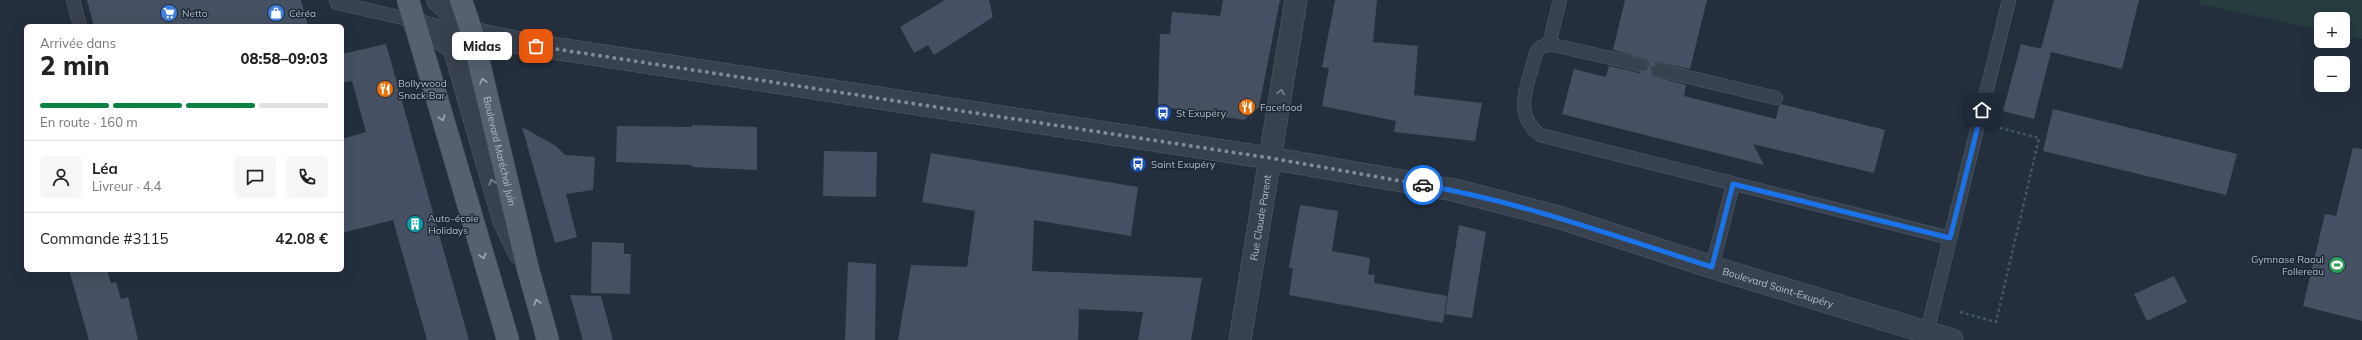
<!DOCTYPE html>
<html lang="fr">
<meta charset="utf-8">
<style>
body{margin:0;font-family:Mulish,sans-serif;background:#f6f6f6;color:#222;height:100vh;display:flex;flex-direction:column;font-size:15px;white-space:nowrap}
*{box-sizing:border-box;margin:0}
p{font-size:13px;color:#767676}
.icon{flex:none;width:22px;height:22px;fill:none;stroke:currentColor;stroke-width:2;stroke-linecap:round;stroke-linejoin:round}
.map{position:relative;flex:1;overflow:hidden}
.drawer{position:absolute;left:24px;top:24px;width:320px;height:248px;display:flex;flex-direction:column;background:#fff;border-radius:6px;box-shadow:0 4px 16px #0002}
.drawer>*{flex:none}
.fabs{position:absolute;left:2314px;top:12px;display:grid;gap:8px}
.fabs a{display:grid;place-items:center;width:36px;height:36px;border-radius:6px;background:#fff;box-shadow:0 4px 16px #0002;font-size:20px}
.pin{position:absolute;display:grid;place-items:center;width:34px;height:34px;color:#fff;margin:-17px;border-radius:8px;box-shadow:0 2px 6px #0006}
.courier{position:absolute;display:grid;place-items:center;width:40px;height:40px;margin:-20px;border:3px solid #1a73e8;border-radius:50%;background:#fff;color:#222;box-shadow:0 1px 5px #0007}
.bubble{position:absolute;height:28px;border-radius:6px;background:#fff;box-shadow:0 4px 16px #0002;font-size:13px;font-weight:800;line-height:28px;text-align:center}
.headline em{font-style:normal;font-weight:800}
.headline div{display:flex;flex-direction:column-reverse}
.headline{display:flex;align-items:center;justify-content:space-between;height:68px;padding:0 16px}
h1{font-size:26px;font-weight:800;line-height:30px}
.bar{display:grid;grid-template-columns:repeat(4,1fr);gap:6px 4px;align-content:center;height:48px;padding:0 16px}
.bar i{height:5px;border-radius:3px;background:#e0e0e0}
.bar .on{background:#0b8043}
.bar p{grid-column:span 4}
.line{display:flex;align-items:center;gap:10px;padding:0 16px;border-top:1px solid #e0e0e0}
.line div{flex:1}
.round{display:grid;place-items:center;flex:none;width:42px;height:42px;border-radius:6px;background:#f6f6f6}
.map>svg:first-child{display:block}
.green{fill:#263c3f}
.building{fill:#455162}
.lines{fill:none;stroke-linecap:round;stroke-linejoin:round}
.lane-casing{stroke:#565f6c;stroke-width:14}
.street-casing{stroke:#565f6c;stroke-width:23}
.primary-casing{stroke:#414a57;stroke-width:23}
.path{stroke:#44595c;stroke-width:2.5;stroke-dasharray:3 3;stroke-linecap:butt}
.lane{stroke:#38414e;stroke-width:13}
.street{stroke:#38414e;stroke-width:22}
.primary{stroke:#56606e;stroke-width:22}
.oneway{stroke:#a1aab7}
.oneway2{stroke:#7c8592}
.done{stroke:#828b98;stroke-width:4;stroke-dasharray:0 7.2}
.route{stroke:#1a73e8;stroke-width:5}
.labels{text-anchor:middle;dominant-baseline:central;stroke-width:3;stroke-linejoin:round;paint-order:stroke}
.poi-label{font-size:10px;fill:#b4bcc9;stroke:#1d2633;text-anchor:start}
.street-label{font-size:10px;fill:#b4bcc9;stroke:#1d2633}
</style>
<div class="map">
<svg width="2362" height="340" viewBox="0 0 2362 340">
<rect width="100%" height="100%" fill="#242f3e"/>
<!-- green -->
<path class="green" d="M 2200,0 L 2362,0 L 2362,39 L 2343,35 L 2343,19 L 2321,19 L 2321,30 L 2199,4 Z"/>
<!-- building -->
<path class="building" d="M 87,0 L 301,0 L 308,26 L 94,26 Z
M 945,0 L 989,0 L 993,17 L 934,55 L 928,45 L 914,53 L 900,27 Z
M 1223,0 L 1280,0 L 1259,107 L 1244,120 L 1158,106 L 1160,34 L 1170,34 L 1172,12 L 1220,16 Z
M 1335,0 L 1377,0 L 1373,42 L 1418,46 L 1414,95 L 1482,103 L 1475,141 L 1394,132 L 1396,121 L 1322,106 L 1329,68 L 1322,67 Z
M 1625,0 L 1707,0 L 1690,69 L 1657,62 L 1651,68 L 1653,76 L 1686,85 L 1684,96 L 1776,119 L 1779,105 L 1781,104 L 1885,130 L 1874,173 L 1753,144 L 1764,165 L 1562,114 L 1574,69 L 1606,77 L 1609,66 L 1639,73 L 1647,70 L 1649,63 L 1646,59 L 1613,50 Z
M 2054,0 L 2139,0 L 2122,69 L 2051,52 L 2034,119 L 2003,111 L 2021,44 L 2041,49 Z
M 386,44 L 437,227 L 469,340 L 427,340 L 393,220 L 342,233 L 342,139 L 366,132 L 352,81 L 342,83 L 342,54 Z
M 2053,109 L 2237,154 L 2226,195 L 2043,151 Z
M 692,125 L 757,127 L 757,170 L 692,167 L 692,165 L 616,162 L 617,126 L 692,127 Z
M 522,127 L 556,146 L 565,155 L 595,157 L 593,190 L 566,194 L 577,237 L 555,243 Z
M 2353,148 L 2362,149 L 2362,321 L 2303,306 L 2325,214 L 2336,216 Z
M 824,151 L 877,152 L 876,197 L 823,196 Z
M 931,153 L 1138,187 L 1131,236 L 1034,220 L 1032,271 L 1202,278 L 1191,340 L 1138,340 L 1143,312 L 1079,309 L 1078,340 L 898,340 L 911,265 L 967,267 L 975,211 L 922,202 Z
M 1300,205 L 1338,211 L 1332,251 L 1370,258 L 1368,274 L 1375,275 L 1374,283 L 1447,296 L 1443,323 L 1289,295 L 1293,268 L 1289,268 Z
M 1459,225 L 1486,232 L 1472,318 L 1445,314 Z
M 592,242 L 624,243 L 624,254 L 631,254 L 630,294 L 591,293 Z
M 848,262 L 876,264 L 875,340 L 845,340 Z
M 69,270 L 107,270 L 111,283 L 116,282 L 121,299 L 128,297 L 138,340 L 89,340 Z
M 2174,276 L 2187,302 L 2147,321 L 2134,294 Z
M 570,295 L 601,296 L 613,340 L 583,340 Z"/>
<g class="lines">
<!-- lane casing -->
<g class="lane-casing">
<path id="lane" d="M 73,0 L 80,26
M 336,0 L 337,3 L 469,33
M 1560,0 L 1549,44 L 1539,48 L 1536,53 C 1529,83 1511,113 1540,135 L 1950,238
M 1549,44 L 1641,65
M 1659,70 L 1776,98
M 1712,267 L 1733,185
M 1927,332 L 2009,0"/>
</g>
<!-- street casing -->
<g class="street-casing">
<g id="street">
<path d="M 438,0 L 472,33"/>
<path d="M 413,20 L 454,48 L 504,221 L 520,254"/>
<path id="s1" d="M 472,33 L 520,43 L 1270,158 L 1454,190 L 1558,217 L 1712,267 L 1952,340"/>
<path id="s2" d="M 1240,340 L 1296,0"/>
</g>
</g>
<!-- primary casing -->
<g class="primary-casing">
<g id="primary">
<path d="M 408,0 L 508,340"/>
<path id="s3" d="M 461,0 L 472,33 L 528,269 L 548,340"/>
</g>
</g>
<!-- path -->
<path class="path" d="M 1960,312 L 1996,322 L 2039,138 L 2000,128"/>
<!-- lane -->
<use href="#lane" class="lane"/>
<!-- street -->
<use href="#street" class="street"/>
<!-- primary -->
<use href="#primary" class="primary"/>
</g>
<!-- one-way arrows -->
<defs><path id="oneway-chevron" d="M-2-3.5L2.5 0L-2 3.5" fill="none" stroke-width="1.6" stroke-linecap="round" stroke-linejoin="round"/></defs>
<g class="oneway">
<use href="#oneway-chevron" transform="translate(483 81) rotate(-104)"/>
<use href="#oneway-chevron" transform="translate(442 118) rotate(73)"/>
<use href="#oneway-chevron" transform="translate(483 256) rotate(73)"/>
<use href="#oneway-chevron" transform="translate(537 302) rotate(-105)"/>
</g>
<g class="oneway2">
<use href="#oneway-chevron" transform="translate(1281 92) rotate(-81)"/>
<use href="#oneway-chevron" transform="translate(492 182) rotate(-106)"/>
</g>
<g class="lines">
<!-- done -->
<path class="done" d="M 536,46 L 1270,158 L 1423,185"/>
<!-- route -->
<path class="route" d="M 1423,185 C 1522,202 1617,237 1712,267 L 1733,184 L 1950,238 L 1982,110"/>
</g>
<!-- icons -->
<defs>
<g id="supermarket-disc" transform="scale(0.9)"><circle r="9.5" fill="#3f7fe0" stroke="#1d2633"/><path d="M-6-5.5h2.5l.6 2H6L4.5 2H-2.5L-4.4-4H-6ZM-1.5 3.2a1.3 1.3 0 1 0 .1 0ZM3 3.2a1.3 1.3 0 1 0 .1 0Z" fill="#fff"/></g>
<g id="shop-disc" transform="scale(0.9)"><circle r="9.5" fill="#3f7fe0" stroke="#1d2633"/><path d="M-5-2.5h2.3a2.7 3.5 0 0 1 5.4 0H5L5.5 6h-11ZM-1.5-2.5h3a1.5 2.3 0 0 0-3 0Z" fill="#fff"/></g>
<g id="restaurant-disc" transform="scale(0.9)"><circle r="9.5" fill="#e8710a" stroke="#1d2633"/><path d="M-5-6h1v4h1v-4h1v4h1v-4h1v5L-1.5 .5V6h-2V.5L-5-1ZM5-6V6H3V1.5H1.5Q1.5-4 5-6Z" fill="#fff"/></g>
<g id="bus-disc" transform="scale(0.9)"><circle r="9.5" fill="#1a4fb4" stroke="#1d2633"/><path d="M-5-6H5V4H4V6H2V4H-2V6H-4V4H-5ZM-3.5-4V0h7V-4ZM-3.5 1.2v1.5H-2V1.2ZM2 1.2v1.5H3.5V1.2Z" fill="#fff"/></g>
<g id="building-disc" transform="scale(0.9)"><circle r="9.5" fill="#0f9aa8" stroke="#1d2633"/><path d="M-4-6H4V6H1V3H-1V6H-4ZM-2.5-4.3h1.7v1.8h-1.7ZM.8-4.3h1.7v1.8H.8ZM-2.5-1h1.7V.8h-1.7ZM.8-1h1.7V.8H.8Z" fill="#fff"/></g>
<g id="stadium-disc" transform="scale(0.9)"><circle r="9.5" fill="#2e9e5b" stroke="#1d2633"/><path d="M0-5a6.5 5 0 1 0 0 10a6.5 5 0 1 0 0-10ZM-3.5-1.8h7v3.6h-7Z" fill="#fff"/></g>
</defs>
<g fill-rule="evenodd">
<use href="#supermarket-disc" x="169" y="13"/>
<use href="#shop-disc" x="276" y="13"/>
<use href="#restaurant-disc" x="385" y="89"/>
<use href="#restaurant-disc" x="1247" y="107"/>
<use href="#bus-disc" x="1163" y="113"/>
<use href="#bus-disc" x="1138" y="164"/>
<use href="#building-disc" x="415" y="224"/>
<use href="#stadium-disc" x="2337" y="265"/>
</g>
<g class="labels">
<!-- poi labels -->
<g class="poi-label">
<text x="182" y="13">Netto</text>
<text x="289" y="13">Céréa</text>
<text x="398" y="83">Bollywood<tspan x="398" dy="12">Snack Bar</tspan></text>
<text x="1260" y="107">Facefood</text>
<text x="1176" y="113">St Exupéry</text>
<text x="1151" y="164">Saint Exupéry</text>
<text x="428" y="218">Auto-école<tspan x="428" dy="12">Holidays</tspan></text>
<text x="2324" y="259" text-anchor="end">Gymnase Raoul<tspan x="2324" dy="12">Follereau</tspan></text>
</g>
<!-- street labels -->
<g class="street-label">
<text stroke="none"><textPath href="#s3" startOffset="156">Boulevard Maréchal Juin</textPath></text>
<text stroke="none"><textPath href="#s2" startOffset="124">Rue Claude Parent</textPath></text>
<text stroke="none"><textPath href="#s1" startOffset="1333">Boulevard Saint-Exupéry</textPath></text>
</g>
</g>
</svg>
<div class="fabs">
<a>+</a>
<a>−</a>
</div>
<div class="pin" style="left:536px;top:46px;background:#ea580c"><svg class="icon" aria-label="bag" viewBox="0 0 24 24"><path d="M5 8h14l-1 12H6zM9 8a3 3 0 0 1 6 0"/></svg></div>
<div class="pin" style="left:1982px;top:110px;background:#1f2937"><svg class="icon" aria-label="home" viewBox="0 0 24 24"><path d="M3 11l9-7 9 7M6 9v11h12V9"/></svg></div>
<div class="courier" style="left:1423px;top:185px"><svg class="icon" aria-label="car" viewBox="0 0 24 24"><path d="M5 17H2v-5l4-1 3-4h7l3 4 3 1v5h-3M9 17h6M6 11h13"/><circle cx="7" cy="17" r="2"/><circle cx="17" cy="17" r="2"/></svg></div>
<div class="bubble" style="left:452px;top:32px;width:60px">Midas</div>
<section class="drawer">
<div class="headline"><div><h1>2 min</h1><p>Arrivée dans</p></div><em>08:58–09:03</em></div>
<div class="bar"><i class="on"></i><i class="on"></i><i class="on"></i><i></i><p>En route · 160 m</p></div>
<div class="line" style="height:72px"><a class="round"><svg class="icon" aria-label="person" viewBox="0 0 24 24"><circle cx="12" cy="8" r="4"/><path d="M4 21q1-7 8-7t8 7"/></svg></a><div><b>Léa</b><p>Livreur · 4.4</p></div><a class="round"><svg class="icon" aria-label="chat" viewBox="0 0 24 24"><path d="M4 5h16v11H9l-5 4z"/></svg></a><a class="round"><svg class="icon" aria-label="phone" viewBox="0 0 24 24"><path d="M5 4h4l2 5-3 2q2 4 5 5l2-3 5 2v4C11 20 4 13 5 4z"/></svg></a></div>
<div class="line" style="height:52px"><div>Commande #3115</div><b>42.08 €</b></div>
</section>
</div>
